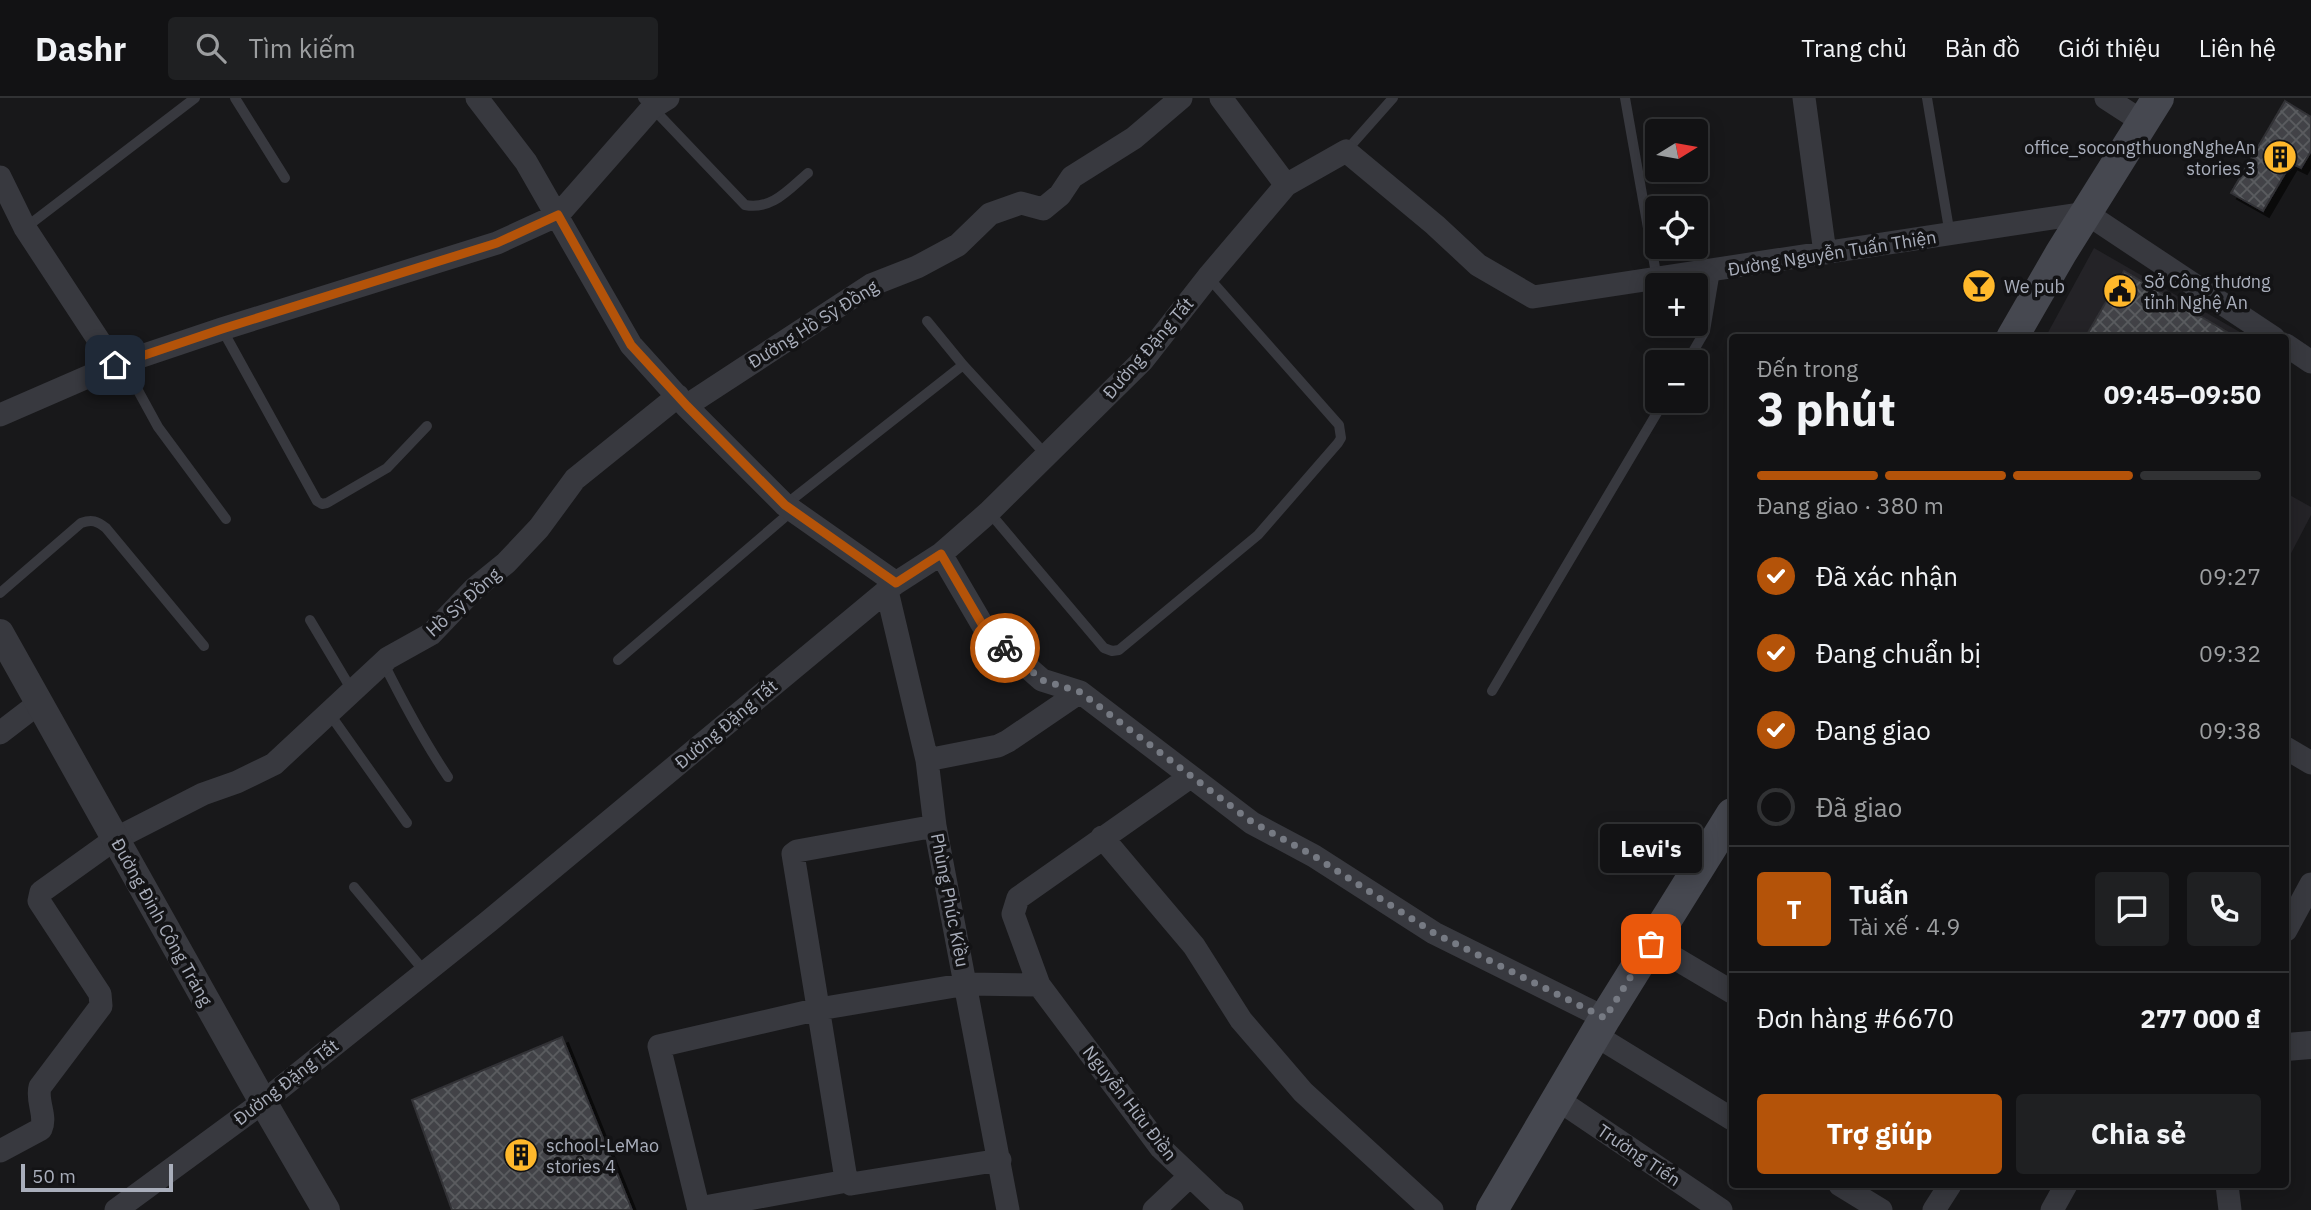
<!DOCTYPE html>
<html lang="vi">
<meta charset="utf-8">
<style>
body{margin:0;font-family:"IBM Plex Sans",sans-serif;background:#1f2022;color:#f1f3f6;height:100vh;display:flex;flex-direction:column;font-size:26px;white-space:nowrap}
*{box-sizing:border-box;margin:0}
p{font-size:23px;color:#9c9ea0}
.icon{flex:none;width:38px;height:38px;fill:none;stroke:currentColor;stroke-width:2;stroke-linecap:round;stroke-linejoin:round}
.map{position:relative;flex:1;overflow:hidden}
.drawer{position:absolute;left:1729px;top:236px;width:560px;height:854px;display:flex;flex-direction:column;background:#121214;border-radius:7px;box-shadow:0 4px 18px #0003,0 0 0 2px #313234}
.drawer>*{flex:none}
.needle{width:46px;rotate:79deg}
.tools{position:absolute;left:1645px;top:21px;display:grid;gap:14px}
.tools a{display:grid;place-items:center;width:63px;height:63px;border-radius:7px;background:#121214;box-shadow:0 4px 18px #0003,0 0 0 2px #313234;font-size:35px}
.scale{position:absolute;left:21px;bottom:18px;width:152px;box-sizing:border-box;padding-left:7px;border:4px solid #a9aebb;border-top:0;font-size:19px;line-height:24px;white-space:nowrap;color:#a9aebb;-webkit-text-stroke:5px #131315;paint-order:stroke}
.pin{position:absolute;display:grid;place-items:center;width:60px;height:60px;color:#fff;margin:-30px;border-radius:14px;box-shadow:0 4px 10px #0006}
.courier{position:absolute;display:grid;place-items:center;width:70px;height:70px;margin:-35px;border:5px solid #b45309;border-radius:50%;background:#fff;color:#222;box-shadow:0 2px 9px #0007}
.bubble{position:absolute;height:49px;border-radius:7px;background:#121214;box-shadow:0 4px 18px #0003,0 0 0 2px #313234;font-size:23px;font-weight:800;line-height:49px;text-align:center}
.overview em{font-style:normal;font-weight:800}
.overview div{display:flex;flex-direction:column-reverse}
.overview{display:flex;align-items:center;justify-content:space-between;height:119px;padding:0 28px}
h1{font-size:46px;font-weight:800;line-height:52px}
.bar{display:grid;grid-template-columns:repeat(4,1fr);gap:10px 7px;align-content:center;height:84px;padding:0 28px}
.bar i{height:9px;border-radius:5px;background:#313234}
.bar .active{background:#b45309}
.bar p{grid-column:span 4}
.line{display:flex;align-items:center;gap:18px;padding:0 28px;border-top:2px solid #313234}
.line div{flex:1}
.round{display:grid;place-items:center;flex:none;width:74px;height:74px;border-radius:7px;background:#1f2022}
ol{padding:0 28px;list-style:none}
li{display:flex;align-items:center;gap:21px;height:77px}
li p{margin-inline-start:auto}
li .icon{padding:7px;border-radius:50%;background:#b45309;color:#fff;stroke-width:4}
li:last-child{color:#9c9ea0}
li i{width:38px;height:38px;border:4px solid #313234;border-radius:50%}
.cta{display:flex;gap:14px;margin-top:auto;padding:14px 28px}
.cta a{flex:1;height:80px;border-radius:7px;background:#b45309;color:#fff;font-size:28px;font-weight:800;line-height:80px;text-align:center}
.cta a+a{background:#1f2022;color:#f1f3f6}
header{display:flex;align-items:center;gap:42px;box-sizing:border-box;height:98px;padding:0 35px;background:#121214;border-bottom:2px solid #313234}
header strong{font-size:33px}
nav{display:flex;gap:38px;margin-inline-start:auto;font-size:24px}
.search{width:490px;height:63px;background:#1f2022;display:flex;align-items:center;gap:18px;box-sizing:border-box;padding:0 24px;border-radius:7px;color:#9c9ea0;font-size:26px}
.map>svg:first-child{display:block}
.built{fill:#242327}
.building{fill:url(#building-cross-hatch);stroke:#313136;stroke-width:2;filter:url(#shadow)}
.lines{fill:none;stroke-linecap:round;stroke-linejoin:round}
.service{stroke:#38393f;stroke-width:10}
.minor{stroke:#38393f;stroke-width:23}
.tertiary{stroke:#38393f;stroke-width:28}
.secondary{stroke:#464850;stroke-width:32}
.done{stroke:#767a83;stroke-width:7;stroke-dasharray:0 12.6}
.route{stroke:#b45309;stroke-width:9}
.labels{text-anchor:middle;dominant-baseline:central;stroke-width:7;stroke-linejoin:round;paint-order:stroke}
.poi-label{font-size:18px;fill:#a9aebb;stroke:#131315;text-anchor:start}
.street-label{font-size:18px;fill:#a9aebb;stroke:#131315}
</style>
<header>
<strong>Dashr</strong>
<div class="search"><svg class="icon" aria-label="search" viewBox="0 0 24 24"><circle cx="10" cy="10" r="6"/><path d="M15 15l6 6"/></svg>Tìm kiếm</div>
<nav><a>Trang chủ</a><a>Bản đồ</a><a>Giới thiệu</a><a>Liên hệ</a></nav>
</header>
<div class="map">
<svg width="2311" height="1112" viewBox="0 0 2311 1112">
<defs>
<pattern id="building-cross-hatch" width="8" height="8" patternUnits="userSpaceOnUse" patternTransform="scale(1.75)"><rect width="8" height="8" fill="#424347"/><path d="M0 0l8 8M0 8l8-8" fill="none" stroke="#5a5c60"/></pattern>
<filter id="shadow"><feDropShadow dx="6" dy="6" stdDeviation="0" flood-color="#0009"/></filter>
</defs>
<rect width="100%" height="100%" fill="#18181a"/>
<!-- built -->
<path class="built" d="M 2094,150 L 2245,237 L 2244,240 L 2045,240 Z
M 2286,395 L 2311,409 L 2311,417 L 2286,465 Z"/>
<!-- building -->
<path class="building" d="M 2285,3 L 2311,19 L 2311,53 L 2301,70 L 2291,65 L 2263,113 L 2231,95 Z
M 2124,173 L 2237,240 L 2085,240 Z
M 562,939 L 632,1112 L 452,1112 L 412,1002 Z"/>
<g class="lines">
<!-- service -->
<path class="service" d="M 235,0 L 285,80
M 643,0 L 745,107 C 772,112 788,92 808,75
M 1625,0 L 1657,181
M 1927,0 L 1950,137
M 1346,53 L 1393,0
M 25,130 L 195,0
M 927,223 L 963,267 L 1047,358
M 222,231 L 317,403 L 322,406 L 327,405 L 387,370 L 427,328
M 1687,264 L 1705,233 L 1715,173
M 115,267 L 135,287 L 158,329 L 226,421
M 785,407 L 963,267
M 989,414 L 1104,550 L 1112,553 L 1119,552 L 1258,437 L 1338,345 L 1341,340 L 1339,327 L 1208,179
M 0,495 L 81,425 C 92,421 97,423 106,430 L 204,548
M 310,522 L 353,594
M 618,562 L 792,413
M 383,564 C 403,604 423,642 448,679
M 1492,593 L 1664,303
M 329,615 L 407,725
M 354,789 L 425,874"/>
<!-- minor -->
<path class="minor" d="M 477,0 L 526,64 L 631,247 L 686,308 L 785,407 L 896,485
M 1221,0 L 1286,87 L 1346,53 L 1435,127 L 1478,167 L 1533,199 L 2086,115 L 2274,240
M 1804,0 L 1825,155
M 2106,0 L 2143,24
M 0,79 L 25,130 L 115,267
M 2286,247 L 2311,264
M 686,308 L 871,187 L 917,169 L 958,147 L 990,116 L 1021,105 L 1043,111 L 1060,97 L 1072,79 L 1134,40 L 1181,0
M 0,317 L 115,267 L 222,231 L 497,145 L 558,117 L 652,10 L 668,0
M 941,456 L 986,533 L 1042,582 L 1080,594 L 1252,725 L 1314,758 L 1434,835 L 1605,920
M 887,493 L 927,662 L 935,728 L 1008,1112
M 0,635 L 39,605
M 2286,650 L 2311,665
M 927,662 L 998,648 L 1008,643 L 1080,594
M 1190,679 L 1018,800 L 1013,816 L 1039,887 L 1161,1050 L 1219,1105 L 1232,1112
M 935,728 L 797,753 L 793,756 L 846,1081 L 851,1086 L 1000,1062
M 1102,739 L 1194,848 L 1241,922 L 1303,994 L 1432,1112
M 2286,832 L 2311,786
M 1651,846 L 1732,894
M 1595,937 L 1732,1021
M 1557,1001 L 1721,1112
M 0,1053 L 41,1031 C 47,1018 36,1003 40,989 L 101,908 L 100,896 L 39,803 L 41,794 L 115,741 L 203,696 L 237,684 L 274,666 L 388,560 L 431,536 L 474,491 L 506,465 L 539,430 L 575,381 L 678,298
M 1840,1087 L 1881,1112
M 2227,1087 L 2230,1112
M 699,1110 L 847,1083
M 116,1112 L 263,1004 L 488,824 L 896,485 L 941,456 L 989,414 L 1143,262 L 1208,179 L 1286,87
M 699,1112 L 659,948 L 819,911 L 967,886 L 1039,887
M 1154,1112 L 1190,1078
M 1934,1112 L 1950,1087
M 2052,1112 L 2066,1087"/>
<!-- tertiary -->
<path class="tertiary" d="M 0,535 L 263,1004 L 326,1112
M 2286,949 L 2311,947"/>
<!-- secondary -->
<path class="secondary" d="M 2012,240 L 2061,155 L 2158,0
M 1492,1112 L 1605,920 L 1732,716"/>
</g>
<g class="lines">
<!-- done -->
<path class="done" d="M 1005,550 L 1042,582 L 1080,594 L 1252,724 L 1314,758 L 1434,835 L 1605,920 L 1651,846"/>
<!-- route -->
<path class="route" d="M 115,267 L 222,231 L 497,145 L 558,117 L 631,247 L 687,308 L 785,407 L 896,485 L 941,456 L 986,533 L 1005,550"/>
</g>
<!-- icons -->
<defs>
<g id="building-disc" transform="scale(1.75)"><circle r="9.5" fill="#ffb82b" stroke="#131315"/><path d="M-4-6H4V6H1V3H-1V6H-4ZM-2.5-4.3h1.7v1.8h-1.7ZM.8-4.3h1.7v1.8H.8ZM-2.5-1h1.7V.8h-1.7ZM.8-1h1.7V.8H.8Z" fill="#111"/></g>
<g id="bar-disc" transform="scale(1.75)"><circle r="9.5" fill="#ffb82b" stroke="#131315"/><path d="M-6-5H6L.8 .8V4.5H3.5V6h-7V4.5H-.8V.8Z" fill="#111"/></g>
<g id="civic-disc" transform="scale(1.75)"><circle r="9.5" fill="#ffb82b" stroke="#131315"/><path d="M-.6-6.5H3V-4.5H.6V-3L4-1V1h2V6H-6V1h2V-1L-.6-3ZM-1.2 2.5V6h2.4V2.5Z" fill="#111"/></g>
</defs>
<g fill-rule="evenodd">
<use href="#building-disc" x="2280" y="59"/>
<use href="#bar-disc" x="1979" y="188"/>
<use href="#civic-disc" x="2120" y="193"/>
<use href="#building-disc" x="521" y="1057"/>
</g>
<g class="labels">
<!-- poi labels -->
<g class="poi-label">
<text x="2256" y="49" text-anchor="end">office_socongthuongNgheAn<tspan x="2256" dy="21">stories 3</tspan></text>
<text x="2144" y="183">Sở Công thương<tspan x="2144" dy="21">tỉnh Nghệ An</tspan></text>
<text x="2004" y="188">We pub</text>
<text x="546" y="1047">school-LeMao<tspan x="546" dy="21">stories 4</tspan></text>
</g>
<!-- street labels -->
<g class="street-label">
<text transform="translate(1832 155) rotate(-9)">Đường Nguyễn Tuấn Thiện</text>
<text transform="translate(813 226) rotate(-32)">Đường Hồ Sỹ Đồng</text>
<text transform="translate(1148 250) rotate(-49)">Đường Đặng Tất</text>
<text transform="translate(463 504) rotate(-42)">Hồ Sỹ Đồng</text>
<text transform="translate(726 626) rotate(-40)">Đường Đặng Tất</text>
<text transform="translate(950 802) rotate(79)">Phùng Phúc Kiều</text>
<text transform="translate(162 824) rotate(61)">Đường Đinh Công Tráng</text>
<text transform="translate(286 984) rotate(-38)">Đường Đặng Tất</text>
<text transform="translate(1130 1005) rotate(52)">Nguyễn Hữu Điền</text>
<text transform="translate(1639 1057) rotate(34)">Trường Tiến</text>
</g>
</g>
</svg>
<div class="tools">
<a><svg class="needle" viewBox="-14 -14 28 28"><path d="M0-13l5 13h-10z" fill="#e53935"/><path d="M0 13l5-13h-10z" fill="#9c9ea0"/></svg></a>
<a><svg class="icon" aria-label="locate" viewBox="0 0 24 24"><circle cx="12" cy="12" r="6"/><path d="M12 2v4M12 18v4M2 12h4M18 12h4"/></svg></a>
<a>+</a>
<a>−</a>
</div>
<div class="scale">50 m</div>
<div class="pin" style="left:1651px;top:846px;background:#ea580c"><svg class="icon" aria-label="bag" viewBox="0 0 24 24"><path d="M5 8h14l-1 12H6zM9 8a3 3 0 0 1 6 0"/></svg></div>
<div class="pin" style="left:115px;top:267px;background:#1f2937"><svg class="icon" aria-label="home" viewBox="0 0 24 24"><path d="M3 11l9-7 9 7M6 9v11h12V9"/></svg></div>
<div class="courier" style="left:1005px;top:550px"><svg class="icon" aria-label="bike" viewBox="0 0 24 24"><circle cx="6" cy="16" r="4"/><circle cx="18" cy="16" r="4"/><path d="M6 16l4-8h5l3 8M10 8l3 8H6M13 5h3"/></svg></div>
<div class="bubble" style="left:1600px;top:726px;width:102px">Levi's</div>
<section class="drawer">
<div class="overview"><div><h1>3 phút</h1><p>Đến trong</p></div><em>09:45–09:50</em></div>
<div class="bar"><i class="active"></i><i class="active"></i><i class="active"></i><i></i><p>Đang giao · 380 m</p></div>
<ol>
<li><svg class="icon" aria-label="check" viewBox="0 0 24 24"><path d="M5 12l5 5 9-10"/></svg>Đã xác nhận<p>09:27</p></li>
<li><svg class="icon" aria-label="check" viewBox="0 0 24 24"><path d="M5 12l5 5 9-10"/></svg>Đang chuẩn bị<p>09:32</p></li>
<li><svg class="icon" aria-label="check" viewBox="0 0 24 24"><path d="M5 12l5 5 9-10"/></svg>Đang giao<p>09:38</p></li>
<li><i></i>Đã giao</li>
</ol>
<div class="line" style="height:126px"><b class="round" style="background:#b45309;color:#fff">T</b><div><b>Tuấn</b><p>Tài xế · 4.9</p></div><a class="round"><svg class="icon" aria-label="chat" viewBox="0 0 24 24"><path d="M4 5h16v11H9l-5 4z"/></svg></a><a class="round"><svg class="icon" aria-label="phone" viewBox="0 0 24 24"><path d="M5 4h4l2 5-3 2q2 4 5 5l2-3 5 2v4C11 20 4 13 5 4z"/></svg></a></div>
<div class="line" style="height:91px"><div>Đơn hàng #6670</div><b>277 000 ₫</b></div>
<div class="cta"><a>Trợ giúp</a><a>Chia sẻ</a></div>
</section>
</div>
